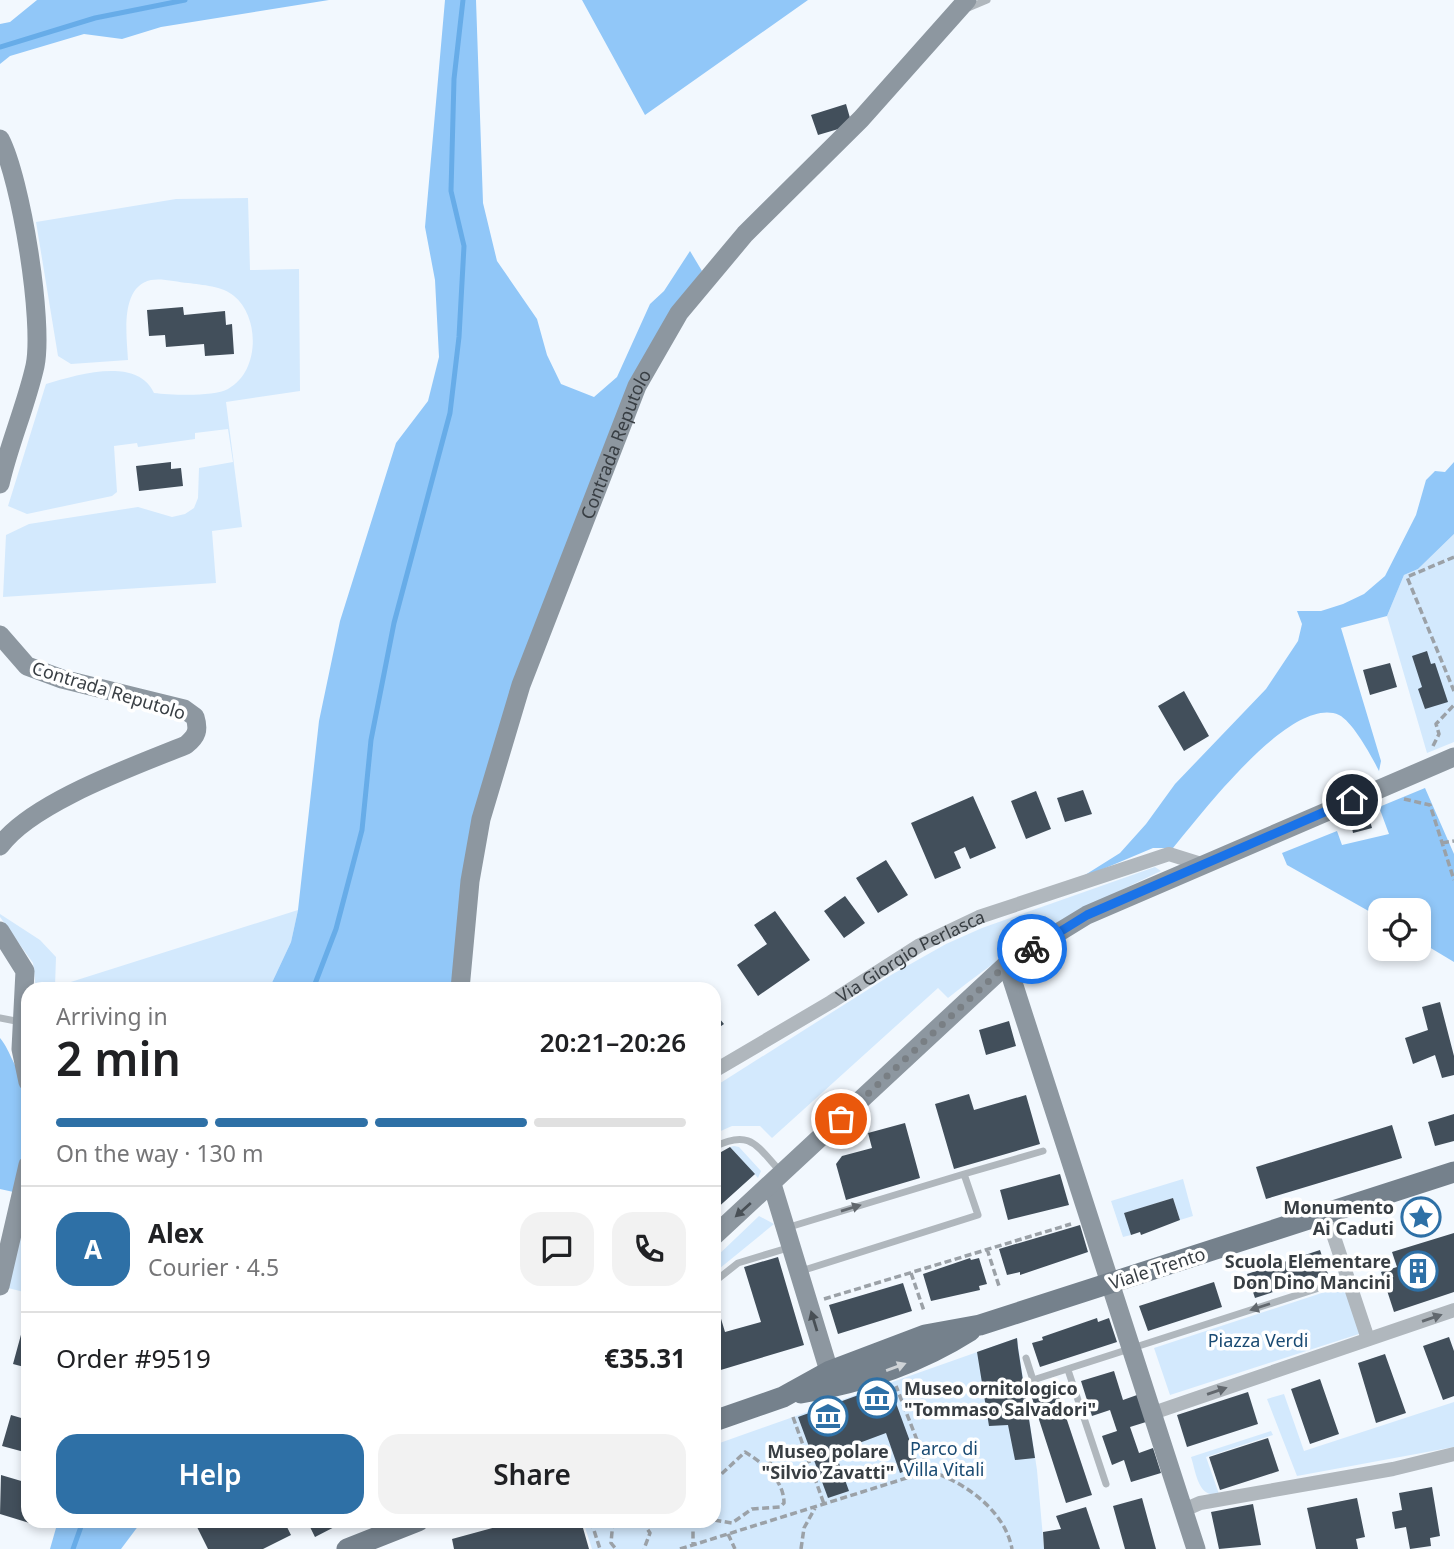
<!DOCTYPE html>
<meta charset="utf-8">
<style>
body{margin:0;font-family:"Noto Sans",sans-serif;background:#f2f2f2;color:#202124;height:100vh;display:flex;flex-direction:column;font-size:26px;white-space:nowrap}
*{box-sizing:border-box;margin:0}
p{font-size:23px;color:#757577}
.icon{flex:none;width:38px;height:38px;fill:none;stroke:currentColor;stroke-width:2;stroke-linecap:round;stroke-linejoin:round}
.map{position:relative;flex:1;overflow:hidden}
.details{position:absolute;left:21px;top:982px;width:700px;height:546px;display:flex;flex-direction:column;background:#fff;border-radius:21px;box-shadow:0 4px 10px #0003}
.details>*{flex:none}
.controls{position:absolute;left:1368px;top:898px;display:grid;gap:14px}
.controls a{display:grid;place-items:center;width:63px;height:63px;border-radius:14px;background:#fff;box-shadow:0 4px 10px #0003;font-size:35px}
.pin{position:absolute;display:grid;place-items:center;width:60px;height:60px;color:#fff;margin:-30px;border:4px solid #fff;border-radius:50%;box-shadow:0 2px 7px #0007}
.courier{position:absolute;display:grid;place-items:center;width:70px;height:70px;margin:-35px;border:5px solid #1a73e8;border-radius:50%;background:#fff;color:#222;box-shadow:0 2px 9px #0007}
.summary em{font-style:normal;font-weight:600}
.summary div{display:flex;flex-direction:column-reverse}
.summary{display:flex;align-items:center;justify-content:space-between;height:119px;padding:0 35px}
h1{font-size:46px;font-weight:600;line-height:52px}
.bar{display:grid;grid-template-columns:repeat(4,1fr);gap:10px 7px;align-content:center;height:84px;padding:0 35px}
.bar i{height:9px;border-radius:5px;background:#e0e0e0}
.bar .selected{background:#2e70a6}
.bar p{grid-column:span 4}
.line{display:flex;align-items:center;gap:18px;padding:0 35px;border-top:2px solid #e0e0e0}
.line div{flex:1}
.round{display:grid;place-items:center;flex:none;width:74px;height:74px;border-radius:21px;background:#f2f2f2}
.primary-button{display:flex;gap:14px;margin-top:auto;padding:14px 35px}
.primary-button a{flex:1;height:80px;border-radius:21px;background:#2e70a6;color:#fff;font-size:28px;font-weight:600;line-height:80px;text-align:center}
.primary-button a+a{background:#f2f2f2;color:#202124}
.map>svg:first-child{display:block}
.green{fill:#d3e9fd}
.forest{fill:#91c7f8}
.lines{fill:none;stroke-linecap:round;stroke-linejoin:round}
.stream{stroke:#67ace8;stroke-width:5}
.building{fill:#424f5b}
.path{stroke:#9ba1a7;stroke-width:3.5;stroke-dasharray:7 3.5;stroke-linecap:butt}
.lane{stroke:#b0b7bd;stroke-width:7}
.street{stroke:#b0b7bd;stroke-width:14}
.secondary{stroke:#8d97a0;stroke-width:19}
.primary{stroke:#75818c;stroke-width:21}
.oneway{fill:#62686e}
.oneway2{fill:#495056}
.oneway3{fill:#cfd3d7}
.done{stroke:#797f84;stroke-width:7;stroke-dasharray:0 12.6}
.route{stroke:#1a73e8;stroke-width:9}
.labels{text-anchor:middle;dominant-baseline:central;stroke-width:7;stroke-linejoin:round;paint-order:stroke}
.street-label{font-size:18px;fill:#383e43;stroke:#fff}
.poi-label{font-size:18px;font-weight:bold;fill:#383e43;stroke:#fff;text-anchor:end}
.park-label{font-size:18px;fill:#194a72;stroke:#fff}
</style>
<div class="map">
<svg width="1454" height="1549" viewBox="0 0 1454 1549">
<rect width="100%" height="100%" fill="#f2f8fe"/>
<!-- green -->
<path class="green" d="M 248,198 L 250,270 L 299,269 L 300,391 L 226,402 L 242,527 L 212,531 L 216,583 L 3,597 L 6,535 L 29,524 L 138,507 L 172,517 L 185,514 L 194,508 L 198,498 L 199,468 L 233,462 L 228,429 L 195,433 L 195,439 L 138,447 L 137,443 L 114,446 L 117,492 L 112,496 L 27,514 L 8,506 L 46,384 C 77,375 137,356 154,393 C 171,395 214,397 228,389 C 260,372 260,317 234,296 C 223,286 202,285 188,283 C 177,282 162,278 151,280 C 119,287 127,337 128,360 L 71,364 L 58,356 L 36,222 L 176,199 Z
M 1454,534 L 1454,742 L 1427,753 L 1387,616 L 1404,575 L 1418,569 Z
M 1155,867 L 1161,871 C 1082,908 1016,943 948,998 L 938,988 L 772,1138 L 760,1126 L 732,1126 L 714,1134 L 714,1087 L 891,975 L 946,944 L 982,928 Z
M 298,910 L 291,942 L 269,989 L 36,989 L 33,963 L 0,917 L 0,914 L 40,940 L 56,957 L 55,987 Z
M 734,1146 L 739,1147 L 761,1171 L 758,1178 L 730,1147 Z
M 1183,1179 L 1193,1216 L 1180,1220 L 1173,1198 L 1125,1213 L 1131,1235 L 1123,1237 L 1111,1201 Z
M 28,1200 L 28,1293 L 8,1288 Z
M 759,1216 L 774,1224 L 714,1273 L 714,1259 Z
M 1346,1285 L 1362,1333 L 1170,1395 L 1154,1348 Z
M 1017,1338 L 1037,1470 L 1044,1549 L 592,1549 L 583,1521 L 714,1521 L 714,1445 Z
M 1284,1394 L 1304,1451 L 1454,1402 L 1454,1447 L 1297,1476 L 1267,1399 Z
M 1271,1431 L 1273,1435 L 1206,1457 L 1219,1494 C 1198,1499 1196,1472 1191,1457 Z"/>
<!-- forest -->
<path class="forest" d="M 37,0 L 329,0 L 161,27 L 122,39 L 84,34 L 10,56 L 0,64 L 0,24 L 10,22 Z
M 445,0 L 476,0 L 483,203 L 497,261 L 537,319 L 547,355 L 561,384 L 594,397 L 617,377 L 650,304 L 664,291 L 690,251 L 702,271 L 672,311 L 527,647 L 451,989 L 269,989 L 291,942 L 298,910 L 319,721 L 340,621 L 396,443 L 428,401 L 439,357 L 435,280 L 425,227 Z
M 582,0 L 808,0 L 645,115 Z
M 1454,462 L 1454,534 L 1418,569 L 1404,575 L 1387,616 L 1341,628 L 1381,761 L 1379,771 C 1372,757 1353,722 1339,715 C 1291,694 1200,816 1173,848 L 1153,848 L 1077,880 L 1120,853 L 1146,824 L 1175,784 L 1266,689 L 1298,641 L 1302,624 L 1297,611 L 1321,611 L 1343,604 L 1364,594 L 1385,576 L 1416,515 L 1426,480 L 1435,471 L 1445,472 Z
M 1425,788 L 1454,854 L 1454,962 L 1419,941 L 1419,910 L 1381,910 L 1381,918 L 1287,865 L 1282,853 L 1337,831 L 1342,845 L 1389,834 L 1379,807 Z
M 0,1038 C 6,1045 9,1053 13,1061 C 36,1104 29,1148 18,1193 L 0,1189 Z
M 58,1521 L 142,1521 L 121,1549 L 50,1549 Z"/>
<g class="lines">
<!-- stream -->
<path class="stream" d="M 0,47 L 95,18 L 185,0
M 313,989 L 336,929 L 362,830 L 371,740 L 394,623 L 450,413 L 459,337 L 464,246 L 451,191 L 454,79 L 463,0
M 73,1549 L 83,1521"/>
</g>
<!-- building -->
<path class="building" d="M 846,104 L 852,125 L 818,135 L 811,115 Z
M 183,307 L 184,315 L 225,311 L 226,325 L 232,324 L 234,354 L 205,356 L 204,344 L 166,347 L 165,335 L 149,336 L 147,310 Z
M 171,462 L 171,469 L 181,468 L 183,486 L 139,491 L 136,466 Z
M 1427,651 L 1431,664 L 1435,663 L 1448,702 L 1425,709 L 1418,689 L 1422,687 L 1412,656 Z
M 1390,663 L 1397,687 L 1370,695 L 1363,670 Z
M 1184,691 L 1209,736 L 1184,751 L 1158,706 Z
M 1083,790 L 1092,814 L 1065,822 L 1057,798 Z
M 1036,791 L 1051,829 L 1026,839 L 1011,801 Z
M 973,796 L 996,848 L 970,859 L 965,847 L 954,852 L 961,868 L 935,879 L 911,823 Z
M 1368,814 L 1372,828 L 1353,833 L 1350,818 Z
M 886,860 L 908,895 L 878,913 L 856,878 Z
M 845,896 L 865,923 L 844,938 L 824,911 Z
M 775,911 L 810,960 L 758,996 L 737,965 L 767,944 L 754,925 Z
M 1440,1002 L 1454,1056 L 1454,1075 L 1442,1078 L 1435,1055 L 1413,1064 L 1405,1038 L 1428,1030 L 1422,1007 Z
M 714,1012 L 724,1024 L 714,1031 Z
M 1009,1021 L 1016,1046 L 986,1055 L 979,1030 Z
M 969,1094 L 974,1110 L 1026,1095 L 1040,1144 L 954,1169 L 935,1104 Z
M 1454,1114 L 1454,1141 L 1435,1146 L 1428,1122 Z
M 905,1123 L 920,1178 L 846,1200 L 836,1164 L 842,1156 L 872,1148 L 868,1133 Z
M 1392,1125 L 1402,1158 L 1266,1199 L 1256,1167 Z
M 730,1147 L 755,1174 L 714,1211 L 714,1156 Z
M 1060,1174 L 1069,1205 L 1008,1220 L 1000,1190 Z
M 1173,1198 L 1180,1220 L 1141,1235 L 1140,1232 L 1131,1235 L 1124,1213 Z
M 1080,1225 L 1088,1252 L 1020,1275 L 1020,1272 L 1007,1275 L 999,1249 Z
M 1454,1233 L 1454,1292 L 1394,1312 L 1381,1272 L 1397,1267 L 1392,1252 Z
M 1320,1250 L 1328,1274 L 1255,1298 L 1247,1274 Z
M 778,1257 L 804,1345 L 714,1372 L 714,1303 L 716,1302 L 725,1332 L 761,1322 L 744,1267 Z
M 970,1258 L 971,1260 L 979,1258 L 987,1284 L 979,1286 L 980,1290 L 931,1301 L 923,1274 Z
M 1214,1282 L 1222,1307 L 1148,1331 L 1139,1306 Z
M 903,1283 L 912,1311 L 838,1334 L 829,1305 Z
M 1097,1318 L 1098,1322 L 1109,1318 L 1117,1342 L 1040,1367 L 1032,1343 L 1043,1340 L 1042,1337 Z
M 22,1331 L 28,1333 L 28,1368 L 13,1364 Z
M 1449,1337 L 1454,1351 L 1454,1396 L 1443,1400 L 1423,1346 Z
M 1017,1338 L 1018,1348 L 1035,1458 L 1015,1460 L 1008,1425 L 989,1426 L 977,1352 Z
M 1385,1354 L 1406,1413 L 1376,1423 L 1358,1363 Z
M 1114,1371 L 1123,1400 L 1137,1395 L 1146,1422 L 1130,1427 L 1139,1453 L 1153,1448 L 1161,1473 L 1131,1482 L 1124,1460 L 1112,1465 L 1102,1436 L 1117,1431 L 1110,1410 L 1092,1416 L 1081,1381 Z
M 1320,1379 L 1339,1434 L 1310,1444 L 1291,1389 Z
M 889,1384 L 919,1466 L 900,1473 L 886,1433 L 835,1452 L 849,1491 L 828,1498 L 798,1417 Z
M 1057,1390 L 1092,1495 L 1066,1503 L 1032,1398 Z
M 1248,1392 L 1258,1424 L 1187,1447 L 1177,1415 Z
M 11,1415 L 28,1420 L 28,1453 L 2,1446 Z
M 1268,1438 L 1279,1471 L 1220,1490 L 1209,1457 Z
M 1,1475 L 28,1483 L 28,1521 L 37,1521 L 36,1525 L 0,1514 Z
M 1432,1487 L 1440,1536 L 1430,1538 L 1431,1546 L 1410,1549 L 1406,1527 L 1395,1529 L 1392,1512 L 1402,1510 L 1399,1493 Z
M 1142,1498 L 1156,1549 L 1125,1549 L 1113,1506 Z
M 1357,1498 L 1365,1537 L 1356,1539 L 1358,1549 L 1316,1549 L 1307,1508 Z
M 1253,1504 L 1261,1545 L 1219,1549 L 1211,1512 Z
M 1086,1507 L 1100,1549 L 1044,1549 L 1043,1532 L 1061,1529 L 1056,1516 Z
M 201,1521 L 284,1521 L 291,1535 L 263,1549 L 208,1549 L 195,1523 Z
M 307,1521 L 346,1521 L 315,1537 Z
M 518,1521 L 581,1521 L 589,1549 L 454,1549 L 452,1539 Z"/>
<g class="lines">
<!-- path -->
<path class="path" d="M 1454,557 L 1407,577 L 1454,691
M 1433,746 L 1439,734 L 1436,724 L 1454,705
M 1404,799 L 1430,805 L 1454,880
M 1442,843 L 1454,841
M 1011,942 L 1009,938 L 1017,932 L 1012,920
M 987,1249 L 999,1286
M 911,1273 L 924,1311
M 824,1299 L 1071,1224
M 793,1417 L 824,1504
M 766,1466 L 782,1454 L 806,1454
M 929,1471 C 963,1481 1005,1510 1012,1549
M 714,1481 L 745,1452 C 763,1463 784,1480 784,1503 L 780,1507 L 752,1509 L 732,1523 L 714,1520
M 591,1521 L 600,1549
M 613,1521 L 611,1543 L 616,1549
M 642,1521 L 650,1533 L 644,1549
M 693,1521 L 693,1545
M 728,1534 L 735,1549
M 680,1549 L 929,1471 L 896,1386
M 801,1549 L 804,1528 L 815,1508"/>
<!-- lane -->
<path class="lane" d="M 968,8 L 987,0
M 0,1018 L 21,1022
M 714,1147 C 750,1129 756,1145 780,1171
M 964,1174 L 1043,1151
M 786,1228 L 964,1174 L 978,1215 L 801,1271
M 714,1282 L 738,1263 L 791,1247
M 1026,1358 L 1033,1380 L 1347,1279
M 1068,1370 L 1106,1484"/>
<!-- street -->
<g class="street">
<path id="s1" d="M 714,1071 L 831,1002 L 920,945 L 979,917 L 1169,854 L 1201,864"/>
<path d="M 1326,1213 L 1368,1339"/>
<path d="M 1153,1413 L 1454,1310"/>
<path d="M 1184,1510 L 1200,1503 L 1393,1469 L 1454,1454"/>
</g>
<!-- secondary -->
<g class="secondary">
<path d="M 0,139 C 21,179 44,322 35,366 C 26,406 9,444 0,484"/>
<path d="M 0,635 L 27,666 L 62,679 L 184,709 L 195,717 C 199,730 197,736 186,745 C 135,766 32,802 0,846"/>
<path d="M 0,931 L 25,971 L 21,1049 L 28,1082"/>
<path d="M 1007,964 L 1196,1549"/>
<path id="s2" d="M 460,989 L 470,881 L 481,819 L 521,685 L 637,386 L 679,313 L 745,234 L 861,119 L 967,0"/>
<path d="M 772,1184 L 833,1384"/>
<path d="M 714,1236 L 1007,964 L 1087,915 L 1454,757"/>
<path d="M 0,1286 L 28,1165"/>
</g>
<!-- primary -->
<path class="primary" d="M 801,1393 C 861,1383 918,1364 970,1331
M 714,1421 L 783,1397 L 830,1371 L 925,1335 L 980,1325 L 1454,1172
M 347,1549 L 418,1521"/>
</g>
<!-- one-way arrows -->
<defs><path id="oneway-solid" d="M-6-.8H1V-3.2L6.5 0L1 3.2V.8H-6Z" transform="scale(1.75)"/></defs>
<g class="oneway">
<use href="#oneway-solid" transform="translate(851 1208) rotate(-17)"/>
<use href="#oneway-solid" transform="translate(1260 1307) rotate(162)"/>
<use href="#oneway-solid" transform="translate(1432 1318) rotate(-19)"/>
<use href="#oneway-solid" transform="translate(1217 1391) rotate(-19)"/>
</g>
<g class="oneway2">
<use href="#oneway-solid" transform="translate(743 1210) rotate(138)"/>
<use href="#oneway-solid" transform="translate(814 1321) rotate(-107)"/>
</g>
<use class="oneway3" href="#oneway-solid" transform="translate(896 1367) rotate(-20)"/>
<g class="lines">
<!-- done -->
<path class="done" d="M 841,1119 L 1007,964 L 1032,949"/>
<!-- route -->
<path class="route" d="M 1032,949 L 1087,915 L 1352,800"/>
</g>
<!-- icons -->
<defs>
<g id="sight-ring" transform="scale(2.0125)"><circle r="9.5" fill="#fff" stroke="#2e70a6" stroke-width="1.5"/><path d="M0-6L1.8-2.2L6-1.7L2.9 1.2L3.7 5.4L0 3.3L-3.7 5.4L-2.9 1.2L-6-1.7L-1.8-2.2Z" fill="#2e70a6"/></g>
<g id="building-ring" transform="scale(2.0125)"><circle r="9.5" fill="#fff" stroke="#2e70a6" stroke-width="1.5"/><path d="M-4-6H4V6H1V3H-1V6H-4ZM-2.5-4.3h1.7v1.8h-1.7ZM.8-4.3h1.7v1.8H.8ZM-2.5-1h1.7V.8h-1.7ZM.8-1h1.7V.8H.8Z" fill="#2e70a6"/></g>
<g id="museum-ring" transform="scale(2.0125)"><circle r="9.5" fill="#fff" stroke="#2e70a6" stroke-width="1.5"/><path d="M0-6L6-3V-2H-6V-3ZM-5-1h2V3h-2ZM-1-1h2V3h-2ZM3-1h2V3H3ZM-6 4H6V6H-6Z" fill="#2e70a6"/></g>
</defs>
<g fill-rule="evenodd">
<use href="#sight-ring" x="1421" y="1217"/>
<use href="#building-ring" x="1418" y="1271"/>
<use href="#museum-ring" x="877" y="1398"/>
<use href="#museum-ring" x="828" y="1416"/>
</g>
<g class="labels">
<!-- street labels -->
<g class="street-label">
<text stroke="none"><textPath href="#s2" startOffset="570">Contrada Reputolo</textPath></text>
<text transform="translate(109 690) rotate(17)">Contrada Reputolo</text>
<text stroke="none"><textPath href="#s1" startOffset="228">Via Giorgio Perlasca</textPath></text>
<text transform="translate(1157 1268) rotate(-18)">Viale Trento</text>
</g>
<!-- poi labels -->
<g class="poi-label">
<text x="1394" y="1207">Monumento<tspan x="1394" dy="21">Ai Caduti</tspan></text>
<text x="1391" y="1261">Scuola Elementare<tspan x="1391" dy="21">Don Dino Mancini</tspan></text>
<text x="904" y="1388" text-anchor="start">Museo ornitologico<tspan x="904" dy="21">"Tommaso Salvadori"</tspan></text>
<text x="828" y="1451" text-anchor="middle">Museo polare<tspan x="828" dy="21">"Silvio Zavatti"</tspan></text>
</g>
<!-- park labels -->
<g class="park-label">
<text x="1258" y="1340">Piazza Verdi</text>
<text x="944" y="1448">Parco di<tspan x="944" dy="21">Villa Vitali</tspan></text>
</g>
</g>
</svg>
<div class="controls">
<a><svg class="icon" aria-label="locate" viewBox="0 0 24 24"><circle cx="12" cy="12" r="6"/><path d="M12 2v4M12 18v4M2 12h4M18 12h4"/></svg></a>
</div>
<div class="pin" style="left:841px;top:1119px;background:#ea580c"><svg class="icon" aria-label="bag" viewBox="0 0 24 24"><path d="M5 8h14l-1 12H6zM9 8a3 3 0 0 1 6 0"/></svg></div>
<div class="pin" style="left:1352px;top:800px;background:#1f2937"><svg class="icon" aria-label="home" viewBox="0 0 24 24"><path d="M3 11l9-7 9 7M6 9v11h12V9"/></svg></div>
<div class="courier" style="left:1032px;top:949px"><svg class="icon" aria-label="bike" viewBox="0 0 24 24"><circle cx="6" cy="16" r="4"/><circle cx="18" cy="16" r="4"/><path d="M6 16l4-8h5l3 8M10 8l3 8H6M13 5h3"/></svg></div>
<section class="details">
<div class="summary"><div><h1>2 min</h1><p>Arriving in</p></div><em>20:21–20:26</em></div>
<div class="bar"><i class="selected"></i><i class="selected"></i><i class="selected"></i><i></i><p>On the way · 130 m</p></div>
<div class="line" style="height:126px"><b class="round" style="background:#2e70a6;color:#fff">A</b><div><b>Alex</b><p>Courier · 4.5</p></div><a class="round"><svg class="icon" aria-label="chat" viewBox="0 0 24 24"><path d="M4 5h16v11H9l-5 4z"/></svg></a><a class="round"><svg class="icon" aria-label="phone" viewBox="0 0 24 24"><path d="M5 4h4l2 5-3 2q2 4 5 5l2-3 5 2v4C11 20 4 13 5 4z"/></svg></a></div>
<div class="line" style="height:91px"><div>Order #9519</div><b>€35.31</b></div>
<div class="primary-button"><a>Help</a><a>Share</a></div>
</section>
</div>
